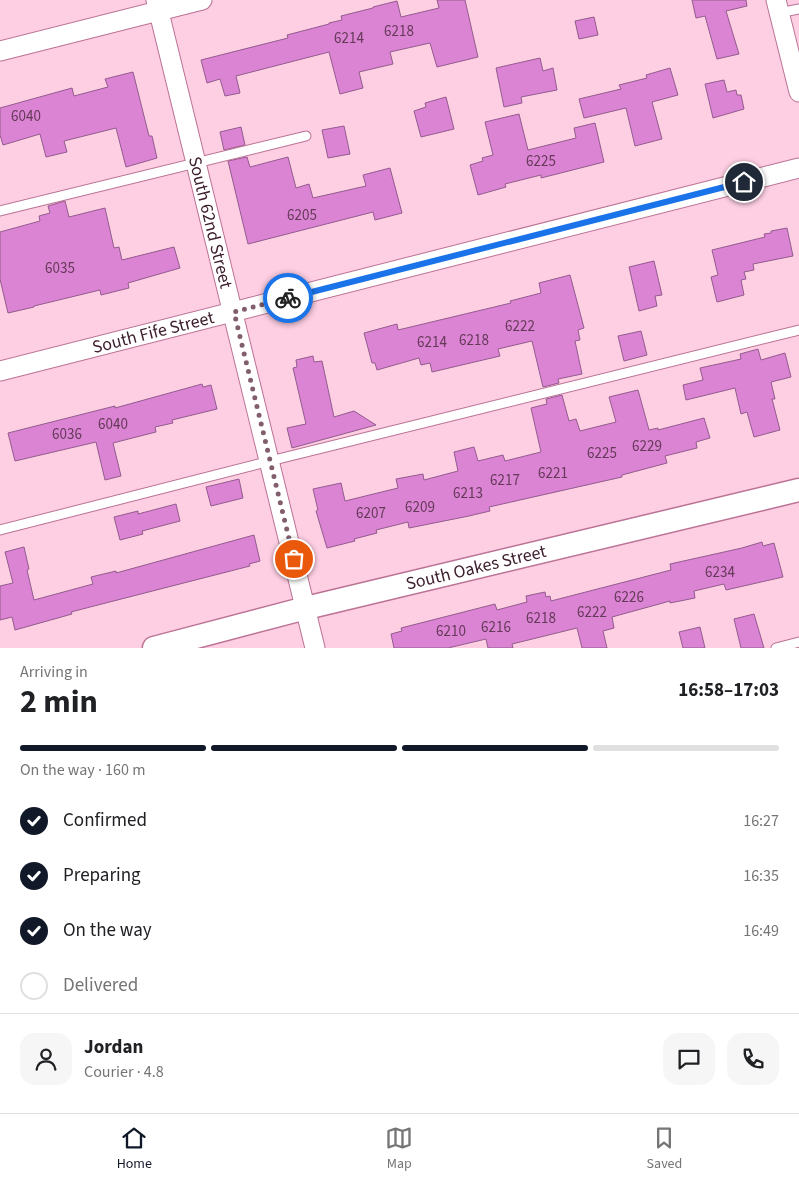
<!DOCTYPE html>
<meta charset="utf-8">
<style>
body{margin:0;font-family:"Source Sans 3",sans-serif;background:#f6f6f6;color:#202124;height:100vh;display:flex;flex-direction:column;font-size:19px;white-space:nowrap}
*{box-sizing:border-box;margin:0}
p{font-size:16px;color:#757577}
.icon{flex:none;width:28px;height:28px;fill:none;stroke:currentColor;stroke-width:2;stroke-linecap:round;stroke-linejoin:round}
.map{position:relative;height:648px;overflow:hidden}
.panel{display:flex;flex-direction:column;background:#fff;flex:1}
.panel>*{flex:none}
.pin{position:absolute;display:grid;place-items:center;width:42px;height:42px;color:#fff;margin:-21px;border:2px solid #fff;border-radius:50%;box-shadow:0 1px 5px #0007}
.courier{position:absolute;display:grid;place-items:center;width:50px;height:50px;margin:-25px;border:4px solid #1a73e8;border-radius:50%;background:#fff;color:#222;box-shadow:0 1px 6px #0007}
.headline em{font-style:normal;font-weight:700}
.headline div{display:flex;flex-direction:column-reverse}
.headline{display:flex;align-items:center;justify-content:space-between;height:85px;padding:0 20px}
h1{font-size:32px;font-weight:700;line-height:38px}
.bar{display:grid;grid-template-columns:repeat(4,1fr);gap:8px 5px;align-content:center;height:60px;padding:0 20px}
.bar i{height:6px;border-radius:4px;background:#e0e0e0}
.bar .selected{background:#111827}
.bar p{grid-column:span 4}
.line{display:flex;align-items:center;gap:12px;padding:0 20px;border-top:1px solid #e0e0e0}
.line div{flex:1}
.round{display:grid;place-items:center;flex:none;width:52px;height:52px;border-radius:15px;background:#f6f6f6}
ol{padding:0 20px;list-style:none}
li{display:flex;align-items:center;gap:15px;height:55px}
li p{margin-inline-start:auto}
li .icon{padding:5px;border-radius:50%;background:#111827;color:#fff;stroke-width:4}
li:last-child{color:#757577}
li i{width:28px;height:28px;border:2px solid #e0e0e0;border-radius:50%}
.menu{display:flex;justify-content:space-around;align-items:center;height:70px;border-top:1px solid #e0e0e0;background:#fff;font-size:14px;color:#757577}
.menu a{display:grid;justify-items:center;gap:2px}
.menu .selected{color:#111827}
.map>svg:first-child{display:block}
.building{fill:#da84d3;stroke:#935b8e}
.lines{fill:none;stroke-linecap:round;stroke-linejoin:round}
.service-casing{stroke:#bb7295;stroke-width:11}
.minor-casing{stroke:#bb7295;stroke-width:21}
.tertiary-casing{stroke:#bb7295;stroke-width:25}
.service{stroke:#fff;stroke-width:9}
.minor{stroke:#fff;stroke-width:19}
.tertiary{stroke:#fff;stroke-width:22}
.done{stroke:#815d6e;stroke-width:5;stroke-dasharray:0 9}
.route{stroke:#1a73e8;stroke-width:6}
.labels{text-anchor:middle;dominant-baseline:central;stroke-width:4;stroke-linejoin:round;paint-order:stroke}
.number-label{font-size:15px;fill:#653958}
.street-label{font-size:18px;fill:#3e202f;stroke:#f6e6ed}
</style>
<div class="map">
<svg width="799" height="648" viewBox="0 0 799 648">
<rect width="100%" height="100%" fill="#fecee3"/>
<!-- building -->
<path class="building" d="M 437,0 L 465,0 L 478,57 L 437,67 L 430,43 L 390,52 L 393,64 L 359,72 L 363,88 L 340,94 L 329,52 L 236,76 L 240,93 L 225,96 L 220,79 L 207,83 L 201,60 L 288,38 L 287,35 L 329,24 L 329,23 L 342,20 L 341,16 L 373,8 L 373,7 L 397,1 L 401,17 L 439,8 Z
M 692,0 L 746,0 L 747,6 L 726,11 L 739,54 L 717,59 L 705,16 L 696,18 Z
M 594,17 L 598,35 L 579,39 L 575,21 Z
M 540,58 L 543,71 L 553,68 L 557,90 L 521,97 L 522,103 L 504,107 L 496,68 Z
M 670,68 L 678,95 L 652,102 L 662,139 L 635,146 L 626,108 L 584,118 L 579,99 L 621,89 L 619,85 L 647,78 L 646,75 Z
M 133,72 L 149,136 L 152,136 L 157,158 L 126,167 L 116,128 L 64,141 L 67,152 L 46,157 L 40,134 L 3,145 L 0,135 L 0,108 L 72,88 L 74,96 L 108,87 L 105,79 Z
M 724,80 L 727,92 L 736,90 L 737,95 L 741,95 L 744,109 L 713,118 L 705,84 Z
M 446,97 L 454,129 L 421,137 L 414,111 L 426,107 L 425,103 Z
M 519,114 L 528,150 L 576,138 L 574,128 L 595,123 L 604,162 L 541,178 L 541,175 L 505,184 L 506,187 L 478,195 L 470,165 L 483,161 L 482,158 L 493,155 L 485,122 Z
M 344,126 L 350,154 L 328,158 L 322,130 Z
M 241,127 L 245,145 L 224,150 L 220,132 Z
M 247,157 L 250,167 L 288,157 L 296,188 L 309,184 L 313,198 L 366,186 L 363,175 L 390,168 L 402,213 L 375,220 L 373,212 L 248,244 L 228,161 Z
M 65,201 L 69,217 L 105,208 L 114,248 L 119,247 L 122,260 L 174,247 L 180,268 L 128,283 L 129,288 L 101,295 L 100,290 L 34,306 L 34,307 L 8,313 L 0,279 L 0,232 L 40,221 L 39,216 L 50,213 L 48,206 Z
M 787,228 L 793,256 L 753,264 L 754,270 L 744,272 L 746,279 L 741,280 L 744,295 L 717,302 L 711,277 L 718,275 L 712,250 L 765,237 L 764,234 L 771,233 L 771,231 Z
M 654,261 L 662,295 L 655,296 L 657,306 L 639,311 L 629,267 Z
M 570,275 L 584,328 L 578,330 L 580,340 L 575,341 L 582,374 L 558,379 L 559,383 L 543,387 L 532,341 L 498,349 L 500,356 L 432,372 L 430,363 L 421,365 L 419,358 L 377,370 L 375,363 L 372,363 L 364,333 L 397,324 L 398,330 L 511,303 L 510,301 L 541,293 L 539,283 Z
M 641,331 L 647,355 L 624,361 L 618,336 Z
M 758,349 L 761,360 L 785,353 L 791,377 L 771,382 L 775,399 L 772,399 L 780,430 L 754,437 L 747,412 L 741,414 L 735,388 L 686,400 L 683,385 L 703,380 L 700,368 L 741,359 L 740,354 Z
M 313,356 L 314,362 L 322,361 L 334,417 L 354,411 L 376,425 L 292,448 L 287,428 L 306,424 L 293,368 L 297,367 L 296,360 Z
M 202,384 L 203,387 L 211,385 L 217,409 L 172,420 L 173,423 L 155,427 L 156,432 L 113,443 L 121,476 L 105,480 L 96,442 L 15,461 L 8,433 L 115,406 L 115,408 Z
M 638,390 L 649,430 L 658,428 L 658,430 L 704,418 L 710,438 L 696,442 L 697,448 L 665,456 L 667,463 L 622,475 L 622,477 L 489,507 L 490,511 L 469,516 L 409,528 L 408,522 L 376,530 L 377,533 L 354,539 L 355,541 L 327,548 L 316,511 L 318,510 L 313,489 L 341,483 L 345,501 L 398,488 L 396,479 L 423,474 L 424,480 L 458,471 L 454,452 L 474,447 L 478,461 L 503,455 L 505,461 L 541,452 L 531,408 L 547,404 L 546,399 L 562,395 L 569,421 L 576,419 L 580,431 L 616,422 L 609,397 Z
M 239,479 L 243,498 L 211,506 L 206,487 Z
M 176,504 L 180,521 L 142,531 L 143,534 L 120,540 L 114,517 L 138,511 L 138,514 Z
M 254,535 L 260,561 L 249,564 L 250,566 L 94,606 L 71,612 L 72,614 L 15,630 L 12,617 L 0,620 L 0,586 L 13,583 L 5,552 L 24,547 L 29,569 L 27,570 L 34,600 L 93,584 L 91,577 L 116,571 L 116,573 Z
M 762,542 L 763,546 L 774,543 L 783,577 L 726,590 L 724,584 L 694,591 L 695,598 L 670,603 L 670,601 L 612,617 L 614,628 L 603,631 L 607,648 L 582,648 L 577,628 L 512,644 L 513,648 L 488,648 L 486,639 L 448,648 L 394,648 L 391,634 L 402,631 L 401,628 L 495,604 L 497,610 L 527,602 L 526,596 L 545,592 L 546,597 L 550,596 L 551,601 L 671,570 L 670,564 L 742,548 Z
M 754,614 L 764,648 L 741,648 L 734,619 Z
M 700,627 L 705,648 L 683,648 L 679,632 Z"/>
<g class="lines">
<!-- service casing -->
<g class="service-casing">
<path id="service" d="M 779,13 L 799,9
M 0,211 L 306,136
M 0,530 L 270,461 L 799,330
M 776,648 L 799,642"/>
</g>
<!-- minor casing -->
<g class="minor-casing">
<g id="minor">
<path id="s1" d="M 156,0 L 315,648"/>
<path d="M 776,0 L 799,92"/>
<path d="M 0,51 L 202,0"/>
<path id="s2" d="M 0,371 L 799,168"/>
</g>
</g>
<!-- tertiary casing -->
<g class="tertiary-casing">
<g id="tertiary">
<path id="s3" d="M 154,648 L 306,608 L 799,490"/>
</g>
</g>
<!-- service -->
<use href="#service" class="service"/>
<!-- minor -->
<use href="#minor" class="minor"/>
<!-- tertiary -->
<use href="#tertiary" class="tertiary"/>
</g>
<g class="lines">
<!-- done -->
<path class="done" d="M 288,298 L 234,312 L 294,559"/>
<!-- route -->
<path class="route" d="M 288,298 L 744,182"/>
</g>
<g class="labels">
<!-- number labels -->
<g class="number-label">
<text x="399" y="31">6218</text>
<text x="349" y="38">6214</text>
<text x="26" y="116">6040</text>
<text x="541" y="161">6225</text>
<text x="302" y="215">6205</text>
<text x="60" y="268">6035</text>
<text x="520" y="326">6222</text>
<text x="474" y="340">6218</text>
<text x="432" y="342">6214</text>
<text x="113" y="424">6040</text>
<text x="67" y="434">6036</text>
<text x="647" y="446">6229</text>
<text x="602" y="453">6225</text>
<text x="553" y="473">6221</text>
<text x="505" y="480">6217</text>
<text x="468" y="493">6213</text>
<text x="420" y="507">6209</text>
<text x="371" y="513">6207</text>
<text x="720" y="572">6234</text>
<text x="629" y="597">6226</text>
<text x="592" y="612">6222</text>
<text x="541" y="618">6218</text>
<text x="496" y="627">6216</text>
<text x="451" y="631">6210</text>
</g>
<!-- street labels -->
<g class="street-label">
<text stroke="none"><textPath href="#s1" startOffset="229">South 62nd Street</textPath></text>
<text stroke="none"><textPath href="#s2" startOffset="158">South Fife Street</textPath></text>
<text stroke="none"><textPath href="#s3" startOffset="332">South Oakes Street</textPath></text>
</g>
</g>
</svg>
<div class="pin" style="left:294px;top:559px;background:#ea580c"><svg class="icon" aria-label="bag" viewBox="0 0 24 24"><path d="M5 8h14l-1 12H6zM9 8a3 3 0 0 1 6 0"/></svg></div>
<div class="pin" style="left:744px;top:182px;background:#1f2937"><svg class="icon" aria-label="home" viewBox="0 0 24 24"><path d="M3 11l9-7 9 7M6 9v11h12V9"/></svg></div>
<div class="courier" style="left:288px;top:298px"><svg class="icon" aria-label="bike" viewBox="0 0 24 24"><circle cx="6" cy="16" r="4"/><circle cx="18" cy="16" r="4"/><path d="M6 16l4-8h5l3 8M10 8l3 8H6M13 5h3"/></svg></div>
</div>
<section class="panel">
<div class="headline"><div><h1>2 min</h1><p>Arriving in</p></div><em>16:58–17:03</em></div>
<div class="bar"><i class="selected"></i><i class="selected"></i><i class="selected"></i><i></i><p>On the way · 160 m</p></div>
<ol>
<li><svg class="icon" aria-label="check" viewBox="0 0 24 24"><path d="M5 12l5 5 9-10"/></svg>Confirmed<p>16:27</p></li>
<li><svg class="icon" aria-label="check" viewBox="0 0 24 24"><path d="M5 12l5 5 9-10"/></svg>Preparing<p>16:35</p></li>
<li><svg class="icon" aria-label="check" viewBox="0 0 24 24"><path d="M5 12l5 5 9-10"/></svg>On the way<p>16:49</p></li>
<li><i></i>Delivered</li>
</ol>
<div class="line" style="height:90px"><a class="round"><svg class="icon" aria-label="person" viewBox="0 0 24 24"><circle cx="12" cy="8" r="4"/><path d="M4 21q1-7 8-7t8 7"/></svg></a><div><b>Jordan</b><p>Courier · 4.8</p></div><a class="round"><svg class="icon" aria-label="chat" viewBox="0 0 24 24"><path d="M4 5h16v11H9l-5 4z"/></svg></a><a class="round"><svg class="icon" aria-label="phone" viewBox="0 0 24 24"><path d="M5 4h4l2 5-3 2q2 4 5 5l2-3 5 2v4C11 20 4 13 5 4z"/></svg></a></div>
</section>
<nav class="menu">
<a class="selected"><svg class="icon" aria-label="home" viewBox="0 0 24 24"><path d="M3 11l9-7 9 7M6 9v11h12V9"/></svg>Home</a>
<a><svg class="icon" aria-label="map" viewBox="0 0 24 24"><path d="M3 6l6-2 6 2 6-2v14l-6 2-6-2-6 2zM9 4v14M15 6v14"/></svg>Map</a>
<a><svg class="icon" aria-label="saved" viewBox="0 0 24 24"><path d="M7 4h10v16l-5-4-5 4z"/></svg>Saved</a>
</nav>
